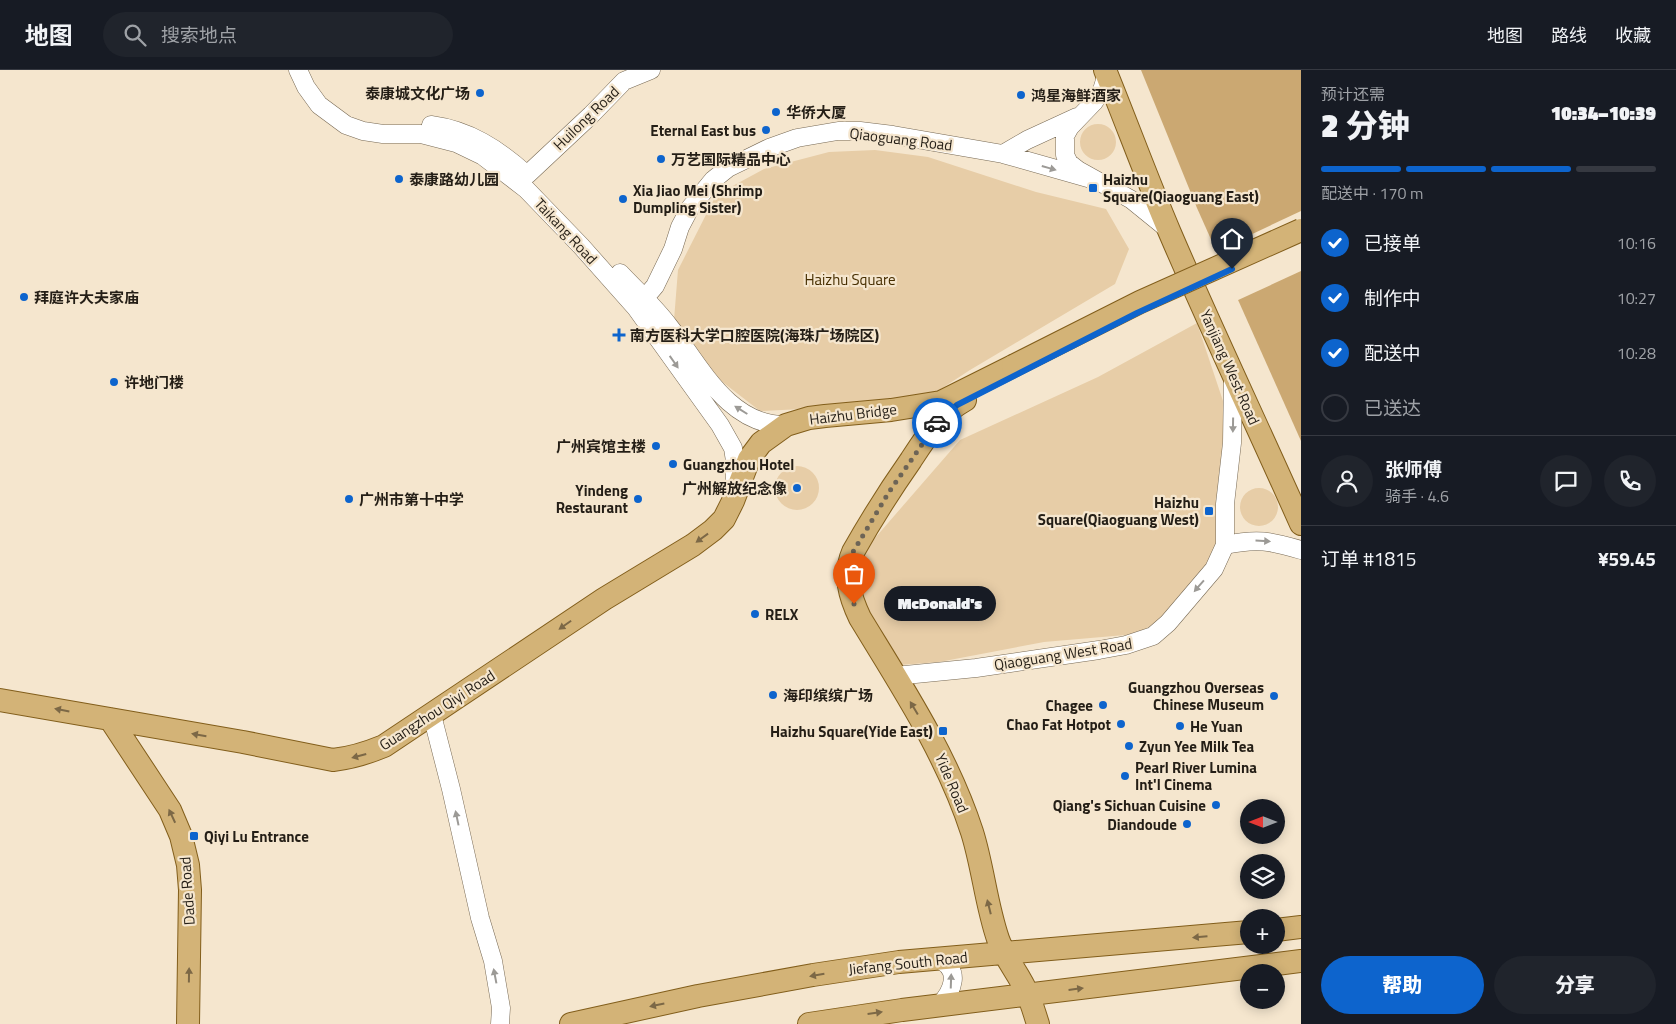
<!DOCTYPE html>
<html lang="zh">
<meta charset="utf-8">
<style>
body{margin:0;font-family:"Titillium Web","Noto Sans SC",sans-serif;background:#20242c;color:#f1f3f6;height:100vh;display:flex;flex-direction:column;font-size:19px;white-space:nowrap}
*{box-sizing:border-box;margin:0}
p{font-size:16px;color:#9ea1a6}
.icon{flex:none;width:28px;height:28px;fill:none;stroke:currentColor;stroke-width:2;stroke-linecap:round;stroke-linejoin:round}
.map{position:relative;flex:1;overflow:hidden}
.sheet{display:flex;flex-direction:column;background:#171b24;width:375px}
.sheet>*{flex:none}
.needle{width:32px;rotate:270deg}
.fabs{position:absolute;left:1240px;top:729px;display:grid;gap:10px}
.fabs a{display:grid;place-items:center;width:45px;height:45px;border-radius:50%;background:#171b24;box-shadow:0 2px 12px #0003;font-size:25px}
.pin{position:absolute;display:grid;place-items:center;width:42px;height:42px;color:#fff;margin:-51px -21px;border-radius:50% 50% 50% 0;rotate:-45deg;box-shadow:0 0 5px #0007}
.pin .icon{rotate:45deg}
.courier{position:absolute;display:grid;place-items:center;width:50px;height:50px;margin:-25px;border:4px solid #0d64cd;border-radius:50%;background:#fff;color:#222;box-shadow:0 1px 6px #0007}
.bubble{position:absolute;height:35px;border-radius:18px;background:#171b24;box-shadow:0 2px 12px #0003;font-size:16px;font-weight:800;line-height:35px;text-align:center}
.head em{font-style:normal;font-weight:800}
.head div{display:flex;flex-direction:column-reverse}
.head{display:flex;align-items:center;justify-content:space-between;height:85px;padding:0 20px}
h1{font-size:32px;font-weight:800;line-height:38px}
.bar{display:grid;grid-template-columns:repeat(4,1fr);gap:8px 5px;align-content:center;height:60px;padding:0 20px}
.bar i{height:6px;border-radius:4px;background:#363941}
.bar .current{background:#0d64cd}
.bar p{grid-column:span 4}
.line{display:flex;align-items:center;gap:12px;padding:0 20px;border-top:1px solid #363941}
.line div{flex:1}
.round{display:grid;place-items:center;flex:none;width:52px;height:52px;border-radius:26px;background:#20242c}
ol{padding:0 20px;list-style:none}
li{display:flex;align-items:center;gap:15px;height:55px}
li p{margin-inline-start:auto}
li .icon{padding:5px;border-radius:50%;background:#0d64cd;color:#fff;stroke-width:4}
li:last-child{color:#9ea1a6}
li i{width:28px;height:28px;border:2px solid #363941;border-radius:50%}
.action{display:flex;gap:10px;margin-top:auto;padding:10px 20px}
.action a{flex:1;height:58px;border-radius:30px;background:#0d64cd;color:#fff;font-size:20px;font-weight:800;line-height:58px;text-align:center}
.action a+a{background:#20242c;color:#f1f3f6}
header{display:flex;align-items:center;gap:30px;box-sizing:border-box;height:70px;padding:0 25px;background:#171b24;border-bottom:1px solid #363941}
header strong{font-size:24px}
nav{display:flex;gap:28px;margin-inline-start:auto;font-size:18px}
.search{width:350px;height:45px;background:#20242c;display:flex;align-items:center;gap:12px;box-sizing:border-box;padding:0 18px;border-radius:28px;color:#9ea1a6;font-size:19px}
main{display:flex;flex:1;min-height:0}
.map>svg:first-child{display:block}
.green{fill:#e7cda7}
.water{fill:#cba872}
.pier{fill:#f5e6ce}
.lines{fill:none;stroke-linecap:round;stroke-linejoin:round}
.minor-casing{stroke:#776954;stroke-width:19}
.major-casing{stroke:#825e1b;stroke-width:24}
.minor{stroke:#fff;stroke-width:18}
.major{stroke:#d3b377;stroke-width:22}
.major-bridge-casing{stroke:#825e1b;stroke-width:24;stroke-linecap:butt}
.major-bridge{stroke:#d3b377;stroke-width:22}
.oneway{fill:#9c9a96}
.oneway2{fill:#7c6846}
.done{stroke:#6d6456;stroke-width:5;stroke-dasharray:0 9}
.route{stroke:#0d64cd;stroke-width:6}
.poi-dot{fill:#0d64cd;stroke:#f5e6ce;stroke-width:2}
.labels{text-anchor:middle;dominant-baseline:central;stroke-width:4.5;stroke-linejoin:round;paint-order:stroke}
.poi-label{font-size:15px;font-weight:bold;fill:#241e16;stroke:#f5e6ce;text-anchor:start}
.street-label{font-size:15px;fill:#241e16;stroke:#f5e6ce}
.park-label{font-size:15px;fill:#462e00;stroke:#f5e6ce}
</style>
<header>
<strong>地图</strong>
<div class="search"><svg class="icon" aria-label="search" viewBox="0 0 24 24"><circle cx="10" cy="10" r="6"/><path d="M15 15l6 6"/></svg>搜索地点</div>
<nav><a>地图</a><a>路线</a><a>收藏</a></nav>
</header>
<main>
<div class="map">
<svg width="1301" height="954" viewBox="0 0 1301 954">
<rect width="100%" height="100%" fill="#f5e6ce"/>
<!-- green -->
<path class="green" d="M1080 72a18 18 0 1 1 36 0a18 18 0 1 1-36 0Z
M 875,80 L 928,87 L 1036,122 L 1106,139 L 1129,179 L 1115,214 L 970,300 L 927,328 L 863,336 L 760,341 L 707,300 L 674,250 L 678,200 L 716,125 L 764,99 L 829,82 Z
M 1197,253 L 1225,337 L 1216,476 L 1207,496 L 1160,550 L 1137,564 L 1044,572 L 939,592 L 899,595 L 871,555 L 858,507 L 862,483 L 960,370 L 1098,307 Z
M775 418a22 22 0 1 1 44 0a22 22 0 1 1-44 0Z
M1240 437a19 19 0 1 1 38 0a19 19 0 1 1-38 0Z"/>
<!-- water -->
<path class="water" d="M 1141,0 L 1301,0 L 1301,371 L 1197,138 Z"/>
<!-- pier -->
<path class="pier" d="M 1301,141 L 1301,201 L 1236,231 L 1214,182 Z"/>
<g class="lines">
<!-- minor casing -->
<g class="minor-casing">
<path id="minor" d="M 298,0 L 306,17 L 319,35 L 346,55 L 363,61 L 383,64 L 421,64 L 456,73 L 483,86 L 526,119 L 581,176 L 636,238 L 720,355 L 733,378 L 735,391 L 735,416
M 1107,4 L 1102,20 L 1094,32 L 1070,57 L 1065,66 L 1065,85 L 1069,93 L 1078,100 L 1132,130 L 1169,160
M 431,55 C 469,60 498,79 526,104
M 1003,84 L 1027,70 L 1077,47
M 527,105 L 591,45 L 624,11 L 651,0
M 620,203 C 636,220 655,237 669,256 C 700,295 728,356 786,355
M 638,236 L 655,216 L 673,179 L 680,157 L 690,138 L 713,110 L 728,98 L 769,78 L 797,68 L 838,61 L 860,61 L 893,65 L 1003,84 L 1095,110
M 1225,475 C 1258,468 1270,471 1301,480
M 895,606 L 976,598 L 1099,580 L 1126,575 L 1153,566 L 1168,553 L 1214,499 L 1225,475 L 1225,434 L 1232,373 L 1233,309
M 432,645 L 451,719 L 480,848 L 493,891 L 501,938 L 500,954
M 938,889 C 962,899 953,921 939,936"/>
</g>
<!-- major casing -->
<g class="major-casing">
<path id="major" d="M 1105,0 C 1127,54 1147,109 1170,163 C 1212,261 1258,357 1301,454
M 965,330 C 941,343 926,367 911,390 C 890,420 871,450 853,482 C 843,505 850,527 860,548 C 902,617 947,685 972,762 C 983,797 986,834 998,869 C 1005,889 1020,905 1028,925 C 1032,934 1035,945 1038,954
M 0,630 L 243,672 L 333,690 C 351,688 367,683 384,676 L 604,529 L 693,475 L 713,460 L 724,449 L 733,431 L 749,389 L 761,373 L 786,355 L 809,348 L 825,346 L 891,340 L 941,332 L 1013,296
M 110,649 L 170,740 L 181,766 L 188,795 L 190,820 L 188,954
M 1276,860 L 1301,857
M 571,954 L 698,926 L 813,905 L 899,892 L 1249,862
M 809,954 L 902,940 L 1301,891"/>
</g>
<!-- minor -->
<use href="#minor" class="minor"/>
<!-- major -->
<use href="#major" class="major"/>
<!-- major-bridge casing -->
<g class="major-bridge-casing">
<path id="major-bridge" d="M 1013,296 L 1140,232 L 1301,160"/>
</g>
<!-- major-bridge -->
<use href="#major-bridge" class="major-bridge"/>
</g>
<!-- one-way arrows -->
<defs><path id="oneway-solid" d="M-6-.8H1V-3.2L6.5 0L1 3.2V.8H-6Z" transform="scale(1.25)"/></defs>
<g class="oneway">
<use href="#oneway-solid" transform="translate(1049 98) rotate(16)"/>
<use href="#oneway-solid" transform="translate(674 292) rotate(55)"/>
<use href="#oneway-solid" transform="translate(741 340) rotate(-148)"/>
<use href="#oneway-solid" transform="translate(1233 355) rotate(91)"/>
<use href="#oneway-solid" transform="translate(1263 471) rotate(3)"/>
<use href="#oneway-solid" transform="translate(1199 516) rotate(131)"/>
<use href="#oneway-solid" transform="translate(457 748) rotate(-102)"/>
<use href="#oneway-solid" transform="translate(495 906) rotate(-101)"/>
<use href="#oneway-solid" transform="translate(951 911) rotate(-88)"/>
</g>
<g class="oneway2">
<use href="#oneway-solid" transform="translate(702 468) rotate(144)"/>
<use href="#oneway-solid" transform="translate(565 555) rotate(145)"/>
<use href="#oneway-solid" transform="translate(914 638) rotate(-121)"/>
<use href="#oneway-solid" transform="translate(62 640) rotate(-169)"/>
<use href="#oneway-solid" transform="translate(199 665) rotate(-170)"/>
<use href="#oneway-solid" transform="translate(359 686) rotate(165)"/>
<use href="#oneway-solid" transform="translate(172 746) rotate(-115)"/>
<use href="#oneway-solid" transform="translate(989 837) rotate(-104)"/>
<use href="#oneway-solid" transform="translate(1200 867) rotate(175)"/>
<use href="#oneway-solid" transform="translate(189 905) rotate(-89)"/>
<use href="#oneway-solid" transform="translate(817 905) rotate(170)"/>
<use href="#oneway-solid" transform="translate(1076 919) rotate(-7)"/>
<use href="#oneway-solid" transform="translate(657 935) rotate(168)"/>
<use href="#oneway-solid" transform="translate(875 943) rotate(-8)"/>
</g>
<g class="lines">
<!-- done -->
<path class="done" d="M 854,534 C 849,515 845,500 853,482 L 889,422 L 937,353"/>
<!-- route -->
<path class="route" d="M 937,353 L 957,335 L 1137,243 L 1232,199"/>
</g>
<!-- markers -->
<g class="poi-dot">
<circle cx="480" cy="23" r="5"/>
<circle cx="1021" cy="25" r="5"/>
<circle cx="776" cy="42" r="5"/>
<circle cx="766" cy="60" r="5"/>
<circle cx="661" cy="89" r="5"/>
<circle cx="399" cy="109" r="5"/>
<rect x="1088" y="113" width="10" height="10" rx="2.5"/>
<circle cx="623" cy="129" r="5"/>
<circle cx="24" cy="227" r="5"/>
<path d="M616.5 257.5h5v5h5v5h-5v5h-5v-5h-5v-5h5z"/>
<circle cx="114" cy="312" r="5"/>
<circle cx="656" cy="376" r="5"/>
<circle cx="673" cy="394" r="5"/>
<circle cx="797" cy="418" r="5"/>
<circle cx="349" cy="429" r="5"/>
<circle cx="638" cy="429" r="5"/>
<rect x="1204" y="436" width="10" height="10" rx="2.5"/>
<circle cx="755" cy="544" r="5"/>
<circle cx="773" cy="625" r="5"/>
<circle cx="1274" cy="626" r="5"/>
<circle cx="1103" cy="635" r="5"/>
<circle cx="1121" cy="654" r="5"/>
<circle cx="1180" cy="656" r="5"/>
<rect x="938" y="656" width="10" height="10" rx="2.5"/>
<circle cx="1129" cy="676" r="5"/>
<circle cx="1125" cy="706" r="5"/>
<circle cx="1216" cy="735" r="5"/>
<circle cx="1187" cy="754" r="5"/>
<rect x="189" y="761" width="10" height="10" rx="2.5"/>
</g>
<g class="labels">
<!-- poi labels -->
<g class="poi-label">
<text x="470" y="23" text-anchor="end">泰康城文化广场</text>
<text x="1031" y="25">鸿星海鲜酒家</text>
<text x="786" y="42">华侨大厦</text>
<text x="756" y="60" text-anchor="end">Eternal East bus</text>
<text x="671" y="89">万艺国际精品中心</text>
<text x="409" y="109">泰康路幼儿园</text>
<text x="1103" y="109">Haizhu<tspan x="1103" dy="17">Square(Qiaoguang East)</tspan></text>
<text x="633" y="120">Xia Jiao Mei (Shrimp<tspan x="633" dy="17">Dumpling Sister)</tspan></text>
<text x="34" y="227">拜庭许大夫家庙</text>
<text x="630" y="265">南方医科大学口腔医院(海珠广场院区)</text>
<text x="124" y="312">许地门楼</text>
<text x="646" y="376" text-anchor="end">广州宾馆主楼</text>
<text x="683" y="394">Guangzhou Hotel</text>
<text x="787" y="418" text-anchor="end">广州解放纪念像</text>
<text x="628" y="420" text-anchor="end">Yindeng<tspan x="628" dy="17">Restaurant</tspan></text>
<text x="359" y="429">广州市第十中学</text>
<text x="1199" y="432" text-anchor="end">Haizhu<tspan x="1199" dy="17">Square(Qiaoguang West)</tspan></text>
<text x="765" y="544">RELX</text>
<text x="1264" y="617" text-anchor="end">Guangzhou Overseas<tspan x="1264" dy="17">Chinese Museum</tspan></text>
<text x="783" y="625">海印缤缤广场</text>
<text x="1093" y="635" text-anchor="end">Chagee</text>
<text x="1111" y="654" text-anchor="end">Chao Fat Hotpot</text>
<text x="1190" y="656">He Yuan</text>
<text x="933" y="661" text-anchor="end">Haizhu Square(Yide East)</text>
<text x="1139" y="676">Zyun Yee Milk Tea</text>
<text x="1135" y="697">Pearl River Lumina<tspan x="1135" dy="17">Int'l Cinema</tspan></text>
<text x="1206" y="735" text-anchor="end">Qiang's Sichuan Cuisine</text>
<text x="1177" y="754" text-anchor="end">Diandoude</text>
<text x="204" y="766">Qiyi Lu Entrance</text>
</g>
<!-- street labels -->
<g class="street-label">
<text transform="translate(586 48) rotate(-44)">Huilong Road</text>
<text transform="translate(901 69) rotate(7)">Qiaoguang Road</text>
<text transform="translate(566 161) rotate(47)">Taikang Road</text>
<text transform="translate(1230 297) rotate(66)">Yanjiang West Road</text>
<text transform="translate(853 344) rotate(-7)">Haizhu Bridge</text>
<text transform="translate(1063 584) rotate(-9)">Qiaoguang West Road</text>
<text transform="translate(437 640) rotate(-33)">Guangzhou Qiyi Road</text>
<text transform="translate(952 713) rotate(67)">Yide Road</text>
<text transform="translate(187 821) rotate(-94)">Dade Road</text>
<text transform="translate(908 893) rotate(-6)">Jiefang South Road</text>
</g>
<!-- park labels -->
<g class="park-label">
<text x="850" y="209">Haizhu Square</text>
</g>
</g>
</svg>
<div class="fabs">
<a><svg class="needle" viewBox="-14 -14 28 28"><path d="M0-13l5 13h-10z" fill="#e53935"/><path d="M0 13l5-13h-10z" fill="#9ea1a6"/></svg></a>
<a><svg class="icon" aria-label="layers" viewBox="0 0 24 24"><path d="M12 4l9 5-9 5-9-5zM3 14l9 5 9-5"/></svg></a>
<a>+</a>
<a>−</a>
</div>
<div class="pin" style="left:854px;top:534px;background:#ea580c"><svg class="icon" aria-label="bag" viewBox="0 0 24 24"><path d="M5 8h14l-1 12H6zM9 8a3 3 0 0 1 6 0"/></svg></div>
<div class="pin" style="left:1232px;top:199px;background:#1f2937"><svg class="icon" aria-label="home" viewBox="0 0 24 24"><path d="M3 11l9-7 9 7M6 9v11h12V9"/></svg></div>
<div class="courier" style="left:937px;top:353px"><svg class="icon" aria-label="car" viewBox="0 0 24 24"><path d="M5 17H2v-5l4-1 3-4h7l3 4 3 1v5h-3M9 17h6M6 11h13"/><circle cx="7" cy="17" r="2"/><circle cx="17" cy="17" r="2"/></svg></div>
<div class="bubble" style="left:884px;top:516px;width:112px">McDonald's</div>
</div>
<section class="sheet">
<div class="head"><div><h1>2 分钟</h1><p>预计还需</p></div><em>10:34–10:39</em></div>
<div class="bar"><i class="current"></i><i class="current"></i><i class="current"></i><i></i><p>配送中 · 170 m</p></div>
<ol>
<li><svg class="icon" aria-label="check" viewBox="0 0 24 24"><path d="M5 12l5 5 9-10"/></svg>已接单<p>10:16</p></li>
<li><svg class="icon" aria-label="check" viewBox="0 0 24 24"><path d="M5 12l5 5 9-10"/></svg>制作中<p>10:27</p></li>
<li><svg class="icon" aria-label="check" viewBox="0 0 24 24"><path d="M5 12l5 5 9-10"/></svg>配送中<p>10:28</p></li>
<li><i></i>已送达</li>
</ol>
<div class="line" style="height:90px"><a class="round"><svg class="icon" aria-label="person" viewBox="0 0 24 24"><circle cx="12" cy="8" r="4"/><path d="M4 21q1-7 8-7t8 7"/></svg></a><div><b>张师傅</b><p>骑手 · 4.6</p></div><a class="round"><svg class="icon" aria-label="chat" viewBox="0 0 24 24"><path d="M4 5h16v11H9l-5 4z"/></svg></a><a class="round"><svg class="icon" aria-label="phone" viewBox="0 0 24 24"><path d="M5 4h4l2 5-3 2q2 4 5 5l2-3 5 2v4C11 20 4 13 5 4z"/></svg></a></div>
<div class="line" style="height:65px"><div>订单 #1815</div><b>¥59.45</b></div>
<div class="action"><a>帮助</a><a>分享</a></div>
</section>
</main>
